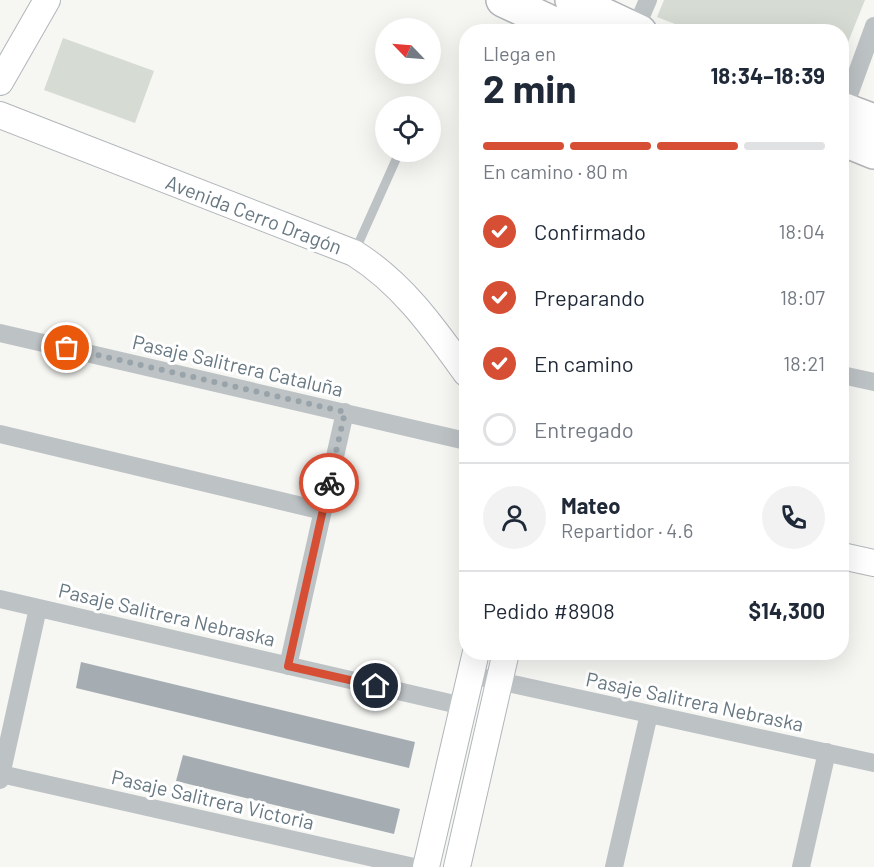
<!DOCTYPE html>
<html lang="es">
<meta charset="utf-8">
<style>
body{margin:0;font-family:Barlow,sans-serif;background:#f2f2f3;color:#1f2937;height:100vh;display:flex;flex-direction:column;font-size:22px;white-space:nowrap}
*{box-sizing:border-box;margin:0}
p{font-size:20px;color:#747a83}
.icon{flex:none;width:33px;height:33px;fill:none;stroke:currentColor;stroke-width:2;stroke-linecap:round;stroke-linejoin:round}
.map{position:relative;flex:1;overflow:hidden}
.side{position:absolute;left:459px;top:24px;width:390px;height:636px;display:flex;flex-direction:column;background:#fff;border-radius:24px;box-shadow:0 6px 24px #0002}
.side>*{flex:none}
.needle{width:39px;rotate:295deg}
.fabs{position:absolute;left:375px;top:18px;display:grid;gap:12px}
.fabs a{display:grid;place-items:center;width:66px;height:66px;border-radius:50%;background:#fff;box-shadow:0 6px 24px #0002;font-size:30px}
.pin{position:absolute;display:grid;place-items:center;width:51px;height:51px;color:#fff;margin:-26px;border:3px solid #fff;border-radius:50%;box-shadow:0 2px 6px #0007}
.courier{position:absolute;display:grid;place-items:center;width:60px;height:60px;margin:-30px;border:4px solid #d64e33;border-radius:50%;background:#fff;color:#222;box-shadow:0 2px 8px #0007}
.headline em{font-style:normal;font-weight:700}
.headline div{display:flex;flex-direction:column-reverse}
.headline{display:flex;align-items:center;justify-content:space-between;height:102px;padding:0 24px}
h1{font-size:39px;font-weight:700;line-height:45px}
.bar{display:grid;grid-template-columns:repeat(4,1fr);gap:9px 6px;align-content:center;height:72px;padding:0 24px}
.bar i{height:8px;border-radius:4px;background:#e0e1e3}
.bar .current{background:#d64e33}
.bar p{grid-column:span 4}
.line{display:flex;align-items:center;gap:15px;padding:0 24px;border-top:2px solid #e0e1e3}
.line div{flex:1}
.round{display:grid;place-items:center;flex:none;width:63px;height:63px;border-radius:32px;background:#f2f2f3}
ol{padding:0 24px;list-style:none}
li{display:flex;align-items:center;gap:18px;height:66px}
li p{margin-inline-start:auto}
li .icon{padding:6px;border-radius:50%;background:#d64e33;color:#fff;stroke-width:4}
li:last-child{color:#747a83}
li i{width:33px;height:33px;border:3px solid #e0e1e3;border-radius:50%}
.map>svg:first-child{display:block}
.green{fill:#d6dbd3}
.building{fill:#a5adb2}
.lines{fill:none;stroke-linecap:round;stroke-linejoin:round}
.secondary-casing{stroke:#b0b6ba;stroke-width:28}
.highway-casing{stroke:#b1b5b8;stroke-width:36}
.lane{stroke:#bdc2c5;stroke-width:9}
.street{stroke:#bdc2c5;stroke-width:18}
.secondary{stroke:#fff;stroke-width:26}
.highway{stroke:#fff;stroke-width:33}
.done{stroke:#99a4aa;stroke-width:6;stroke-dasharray:0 10.8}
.route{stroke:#d64e33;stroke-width:8}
.labels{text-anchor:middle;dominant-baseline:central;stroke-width:6;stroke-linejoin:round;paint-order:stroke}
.street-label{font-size:20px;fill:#677882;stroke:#fff}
</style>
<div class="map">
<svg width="874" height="867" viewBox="0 0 874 867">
<rect width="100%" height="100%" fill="#f6f6f3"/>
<!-- green -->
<path class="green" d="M 664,0 L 865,0 L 842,57 L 842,32 L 693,31 L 657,17 Z
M 63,38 L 154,71 L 135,123 L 44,90 Z"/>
<!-- building -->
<path class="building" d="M 81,662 L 415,742 L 409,768 L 76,688 Z
M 183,755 L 400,809 L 394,834 L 176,781 Z"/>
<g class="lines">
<!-- secondary casing -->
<g class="secondary-casing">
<path id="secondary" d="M 0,82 L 47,0
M 0,115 L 354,253 C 402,283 433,327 466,373
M 842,556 L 874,563
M 426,867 L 476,652
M 457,867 L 506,652"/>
</g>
<!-- highway casing -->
<g class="highway-casing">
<path id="highway" d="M 503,0 L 571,32
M 572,0 L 640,32
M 842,109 L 874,121
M 842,139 L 874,152"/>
</g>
<!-- lane -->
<path class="lane" d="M 355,251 L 398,155"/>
<!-- street -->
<path class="street" d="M 635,30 L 648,0
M 842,114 L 874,26
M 0,333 L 466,441
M 842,375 L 874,382
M 0,434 L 323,511
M 0,599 L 463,706
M 288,666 L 345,412
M 471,675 L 874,763
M 1,774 L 414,867
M 0,780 L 38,608
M 614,867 L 649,714
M 801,867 L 827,752"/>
<!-- secondary -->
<use href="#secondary" class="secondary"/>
<!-- highway -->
<use href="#highway" class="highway"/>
</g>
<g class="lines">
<!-- done -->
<path class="done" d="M 67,348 L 345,412 L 329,483"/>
<!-- route -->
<path class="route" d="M 329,483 L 288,666 L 376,686"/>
</g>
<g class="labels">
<!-- street labels -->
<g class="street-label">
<text transform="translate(254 214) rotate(21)">Avenida Cerro Dragón</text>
<text transform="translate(238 365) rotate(13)">Pasaje Salitrera Cataluña</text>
<text transform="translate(167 614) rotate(13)">Pasaje Salitrera Nebraska</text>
<text transform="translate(695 701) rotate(12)">Pasaje Salitrera Nebraska</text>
<text transform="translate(213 799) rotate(13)">Pasaje Salitrera Victoria</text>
</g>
</g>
</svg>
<div class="fabs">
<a><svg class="needle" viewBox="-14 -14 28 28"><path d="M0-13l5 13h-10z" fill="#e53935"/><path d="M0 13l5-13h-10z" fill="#747a83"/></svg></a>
<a><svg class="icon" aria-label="locate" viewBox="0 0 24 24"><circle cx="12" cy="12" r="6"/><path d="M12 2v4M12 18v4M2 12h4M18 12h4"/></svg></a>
</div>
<div class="pin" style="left:67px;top:348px;background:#ea580c"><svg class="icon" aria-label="bag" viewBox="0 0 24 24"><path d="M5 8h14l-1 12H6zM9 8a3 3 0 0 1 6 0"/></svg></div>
<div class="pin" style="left:376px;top:686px;background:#1f2937"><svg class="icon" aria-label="home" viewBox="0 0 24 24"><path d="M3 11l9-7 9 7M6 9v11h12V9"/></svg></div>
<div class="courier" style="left:329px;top:483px"><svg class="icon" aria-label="bike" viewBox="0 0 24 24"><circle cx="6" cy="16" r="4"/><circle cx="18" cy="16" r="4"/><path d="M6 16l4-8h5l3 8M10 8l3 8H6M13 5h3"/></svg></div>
<section class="side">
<div class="headline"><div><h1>2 min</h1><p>Llega en</p></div><em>18:34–18:39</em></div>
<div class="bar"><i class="current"></i><i class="current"></i><i class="current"></i><i></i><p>En camino · 80 m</p></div>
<ol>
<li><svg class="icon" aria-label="check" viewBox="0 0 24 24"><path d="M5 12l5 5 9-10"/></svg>Confirmado<p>18:04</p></li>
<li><svg class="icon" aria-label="check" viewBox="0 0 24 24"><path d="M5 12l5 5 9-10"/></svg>Preparando<p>18:07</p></li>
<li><svg class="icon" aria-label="check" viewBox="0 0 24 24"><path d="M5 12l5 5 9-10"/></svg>En camino<p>18:21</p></li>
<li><i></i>Entregado</li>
</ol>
<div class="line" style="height:108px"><a class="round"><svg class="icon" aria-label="person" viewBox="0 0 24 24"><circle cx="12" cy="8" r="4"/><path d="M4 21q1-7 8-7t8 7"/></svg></a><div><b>Mateo</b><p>Repartidor · 4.6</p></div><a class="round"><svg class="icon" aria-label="phone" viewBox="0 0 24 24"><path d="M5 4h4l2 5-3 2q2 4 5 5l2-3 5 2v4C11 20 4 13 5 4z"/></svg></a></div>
<div class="line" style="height:78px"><div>Pedido #8908</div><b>$14,300</b></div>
</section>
</div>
